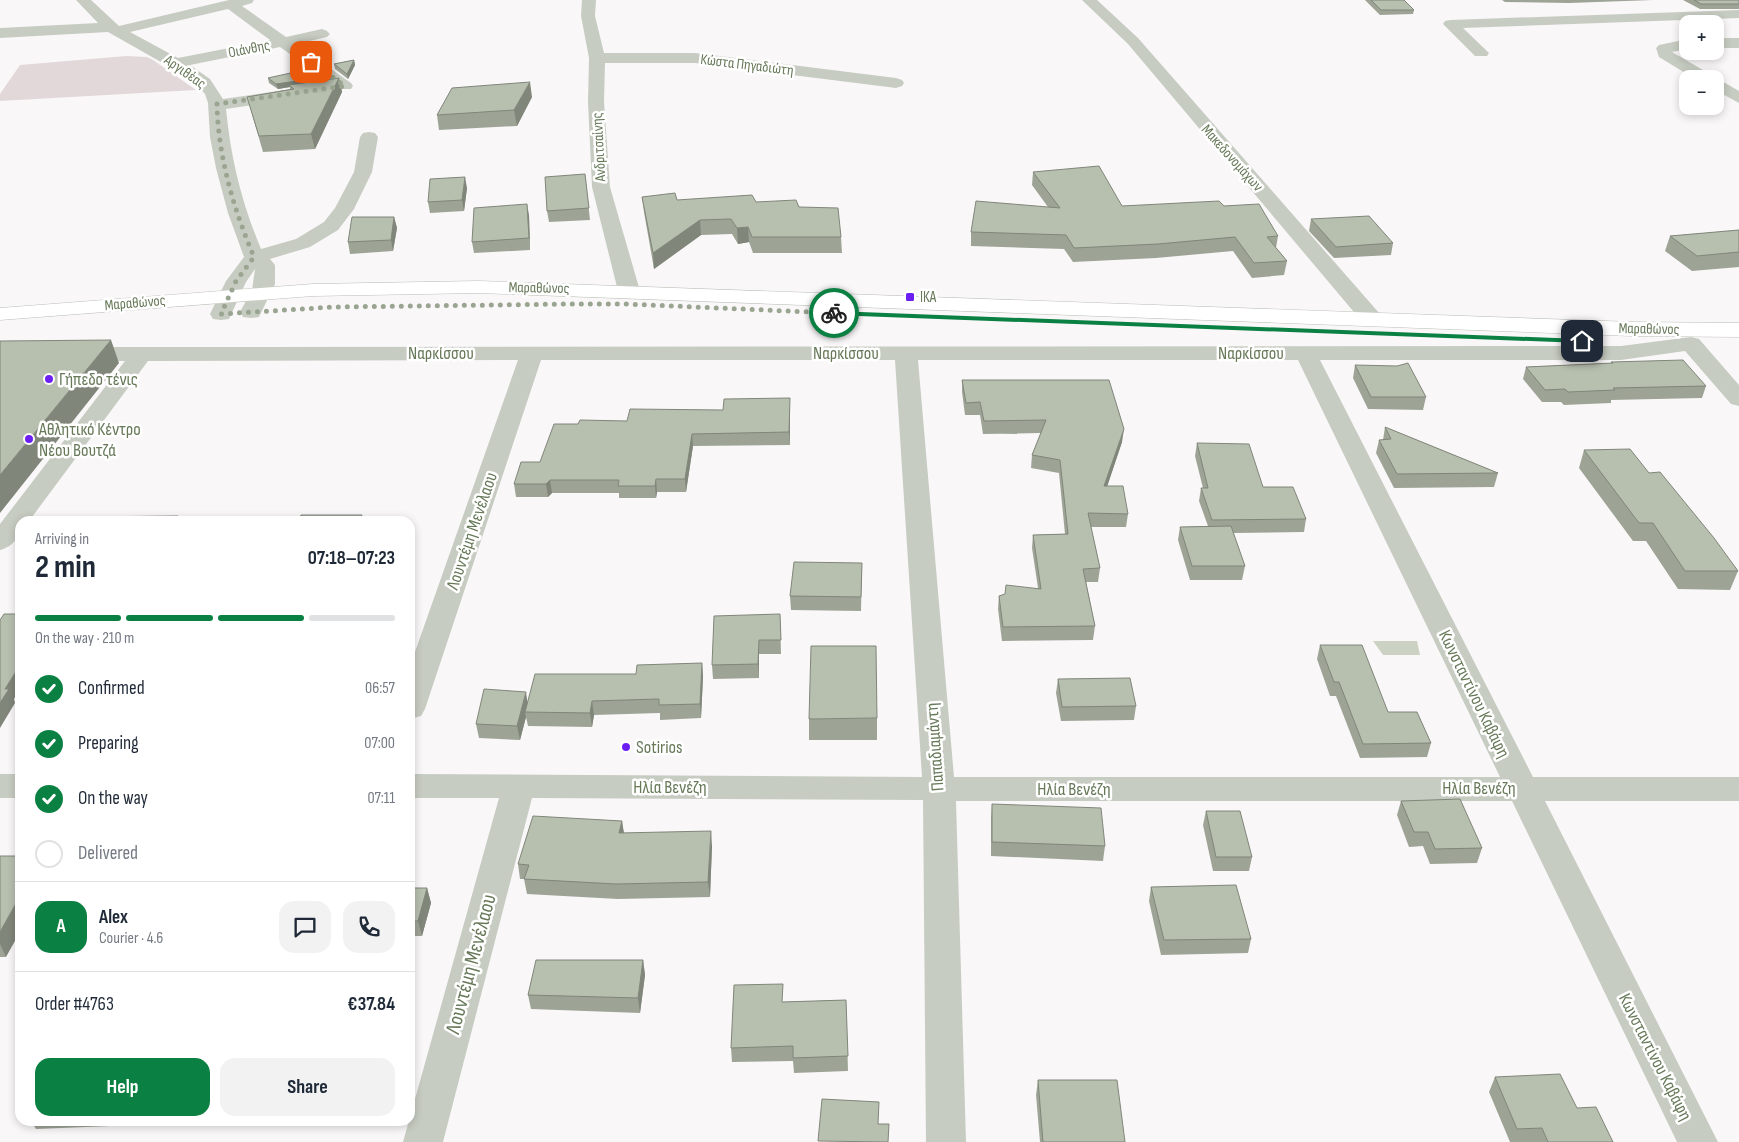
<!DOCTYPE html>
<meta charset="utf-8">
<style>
body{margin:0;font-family:"Sofia Sans Condensed",sans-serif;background:#f2f2f3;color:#1f2937;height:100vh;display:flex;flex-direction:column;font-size:19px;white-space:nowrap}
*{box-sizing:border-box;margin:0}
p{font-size:16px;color:#747a83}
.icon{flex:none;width:28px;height:28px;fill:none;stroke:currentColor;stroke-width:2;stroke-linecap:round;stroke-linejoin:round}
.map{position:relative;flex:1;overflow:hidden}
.drawer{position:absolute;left:15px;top:516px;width:400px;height:610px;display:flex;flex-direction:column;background:#fff;border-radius:15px;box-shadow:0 2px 8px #0003}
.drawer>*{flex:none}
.buttons{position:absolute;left:1679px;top:15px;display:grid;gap:10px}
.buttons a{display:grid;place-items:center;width:45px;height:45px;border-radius:10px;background:#fff;box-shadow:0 2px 8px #0003;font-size:25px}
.pin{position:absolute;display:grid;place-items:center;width:42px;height:42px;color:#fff;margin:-21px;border-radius:10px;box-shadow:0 2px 8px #0006}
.courier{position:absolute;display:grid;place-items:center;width:50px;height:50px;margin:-25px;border:4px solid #0b8043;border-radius:50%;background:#fff;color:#222;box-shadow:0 1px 6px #0007}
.head em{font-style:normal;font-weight:700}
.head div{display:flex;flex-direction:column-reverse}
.head{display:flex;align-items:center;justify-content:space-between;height:85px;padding:0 20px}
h1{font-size:32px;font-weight:700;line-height:38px}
.bar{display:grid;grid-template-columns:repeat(4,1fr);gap:8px 5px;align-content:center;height:60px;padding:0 20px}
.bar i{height:6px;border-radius:4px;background:#e0e1e3}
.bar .current{background:#0b8043}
.bar p{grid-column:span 4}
.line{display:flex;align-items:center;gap:12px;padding:0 20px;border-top:1px solid #e0e1e3}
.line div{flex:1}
.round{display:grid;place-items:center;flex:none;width:52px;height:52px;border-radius:15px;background:#f2f2f3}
ol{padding:0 20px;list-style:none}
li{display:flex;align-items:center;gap:15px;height:55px}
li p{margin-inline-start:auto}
li .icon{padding:5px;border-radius:50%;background:#0b8043;color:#fff;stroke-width:4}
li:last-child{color:#747a83}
li i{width:28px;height:28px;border:2px solid #e0e1e3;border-radius:50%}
.action{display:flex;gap:10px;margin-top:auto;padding:10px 20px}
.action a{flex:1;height:58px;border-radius:15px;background:#0b8043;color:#fff;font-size:20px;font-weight:700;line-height:58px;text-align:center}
.action a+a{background:#f2f2f3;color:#1f2937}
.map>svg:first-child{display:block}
.green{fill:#e2d8da}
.water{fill:#ccd2c3}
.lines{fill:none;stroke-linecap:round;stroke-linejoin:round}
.major-casing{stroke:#b8bfb4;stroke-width:1}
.minor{fill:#c7ccc2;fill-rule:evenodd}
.major{fill:#fff;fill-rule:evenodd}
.wall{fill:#9da496}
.shaded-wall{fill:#80867a}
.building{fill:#b7bfaf;stroke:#80867a}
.route{fill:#0b8043}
.done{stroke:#9aa591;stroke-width:5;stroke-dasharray:0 9}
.poi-dot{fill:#6c1ff2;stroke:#fff;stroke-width:2}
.labels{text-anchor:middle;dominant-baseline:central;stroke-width:5;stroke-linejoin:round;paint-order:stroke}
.far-street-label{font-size:15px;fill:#677959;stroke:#fff}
.far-poi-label{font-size:15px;fill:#677959;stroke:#fff;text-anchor:start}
.street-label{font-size:18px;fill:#677959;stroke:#fff}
.poi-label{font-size:18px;fill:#677959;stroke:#fff;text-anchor:start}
.near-street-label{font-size:21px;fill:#677959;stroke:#fff}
</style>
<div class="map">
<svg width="1739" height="1142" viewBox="0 0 1739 1142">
<rect width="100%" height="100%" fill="#faf7f9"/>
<!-- green -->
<path class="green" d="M 126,56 L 147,57 L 153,60 L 196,90 L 0,101 L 0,94 L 20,65 Z"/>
<!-- water -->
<path class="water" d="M 1373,641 L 1417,641 L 1420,655 L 1383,655 Z"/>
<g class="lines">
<!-- major casing -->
<g class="major-casing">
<path id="major" d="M 479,281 L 1633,322 L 1739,323 L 1739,337 L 1633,336 L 479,293 L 313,296 L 0,320 L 0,308 L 313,284 Z"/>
</g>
<!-- minor -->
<path class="minor" d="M 76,0 L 91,0 L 119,26 L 229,0 L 254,0 L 252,3 L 242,6 L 286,37 L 322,29 L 327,31 L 330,34 L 327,37 L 296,44 L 351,83 L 353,86 L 351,89 L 339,89 L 280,47 L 190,65 L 210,79 L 223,99 L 285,90 L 291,91 L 293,95 L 291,99 L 285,100 L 226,109 C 231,159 241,201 261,249 L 296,239 L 324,222 L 335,208 L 354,172 L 360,137 L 363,133 L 369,132 L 375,133 L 378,137 L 372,172 L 354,209 L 338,230 L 310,247 L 270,259 L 275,265 L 275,284 L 259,317 L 251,318 L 243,317 L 240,312 L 252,290 L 255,269 L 246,282 L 229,319 L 221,320 L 213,319 L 210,314 L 226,281 L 244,257 L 228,213 L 216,168 L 210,137 L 208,103 L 205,94 L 198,86 L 175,70 L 108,32 L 0,38 L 0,28 L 98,23 ZM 228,9 L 270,40 L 178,58 L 130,32 Z
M 582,0 L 596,0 L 595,16 L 604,53 L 695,53 L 896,78 L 902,80 L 904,83 L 902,86 L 896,88 L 695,63 L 605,63 L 604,102 L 610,187 L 640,291 L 636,295 L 629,297 L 622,295 L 618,291 L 592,187 L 588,102 L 589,58 L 581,16 Z
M 1082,0 L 1097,0 L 1138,38 L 1380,314 L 1383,319 L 1380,324 L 1372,326 L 1364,324 L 1128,44 Z
M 1739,10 L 1739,18 L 1463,28 L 1489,53 L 1487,56 L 1475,56 L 1443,24 L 1445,21 L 1450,20 Z
M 1715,38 L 1739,38 L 1739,48 L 1715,48 Z
M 1688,39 L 1688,49 L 1672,52 L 1739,91 L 1739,103 L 1715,90 L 1715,79 L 1695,79 L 1659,57 L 1656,48 L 1659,45 Z
M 1691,337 L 1699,339 L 1739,385 L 1739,406 L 1731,404 L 1685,351 L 1621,360 L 1320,360 L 1533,777 L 1739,777 L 1739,801 L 1545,801 L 1718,1142 L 1677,1142 L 1512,801 L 956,801 L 966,1142 L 926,1142 L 923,800 L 532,798 L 443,1142 L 403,1142 L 499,798 L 410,798 L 410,774 L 922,777 L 895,360 L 541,360 L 425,709 L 421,716 L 410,719 L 410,666 L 518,360 L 148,361 L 29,521 L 20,521 C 20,536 15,546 0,550 L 0,524 L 125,361 L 79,361 L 71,359 L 68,354 L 71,349 L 79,347 L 1621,346 ZM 918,360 L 1298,360 L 1500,777 L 954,777 Z
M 0,774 L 20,774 L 20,798 L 0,798 Z"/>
<!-- major -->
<use href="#major" class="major"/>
</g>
<!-- wall -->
<path class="wall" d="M 1365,0 L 1404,0 L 1414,10 L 1413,14 L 1380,15 Z
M 1502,0 L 1653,0 L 1569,3 L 1505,2 Z
M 1683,0 L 1739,0 L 1739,9 L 1700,9 Z
M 354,60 L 355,65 L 348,79 L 335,69 L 334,64 Z
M 325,77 L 326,80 L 339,78 L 342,92 L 315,149 L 263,152 L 247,97 L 290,89 L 290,87 L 278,89 L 269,83 L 268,78 Z
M 532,97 L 517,126 L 439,130 L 437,115 Z
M 1033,172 L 1122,206 L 1224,206 L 1278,236 L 1276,248 L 1287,261 L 1284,275 L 1252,278 L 1233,251 L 1156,258 L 1073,262 L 1064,249 L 971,246 L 971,232 L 1048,207 L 1032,185 Z
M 585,174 L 590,220 L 549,222 L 547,211 Z
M 467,188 L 464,211 L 430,213 L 428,202 Z
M 642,197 L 677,200 L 756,202 L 799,207 L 841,237 L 842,253 L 753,253 L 749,242 L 738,244 L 732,234 L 701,235 L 654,269 L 644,212 Z
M 529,215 L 530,250 L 474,253 L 472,242 Z
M 394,217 L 397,228 L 393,251 L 350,254 L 348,242 Z
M 1311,219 L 1393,243 L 1391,255 L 1334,258 L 1309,231 Z
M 1739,230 L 1739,267 L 1692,271 L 1665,251 L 1670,236 Z
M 1611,362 L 1706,386 L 1702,398 L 1611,400 L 1611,403 L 1564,405 L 1561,402 L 1542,402 L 1523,379 L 1526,367 L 1611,363 Z
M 1355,365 L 1426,397 L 1423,410 L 1368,409 L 1353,378 Z
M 962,380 L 1122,442 L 1107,486 L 1128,514 L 1126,527 L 1091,527 L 1100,568 L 1098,582 L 1086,582 L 1095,626 L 1093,640 L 1002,641 L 998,609 L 999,596 L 1038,588 L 1032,548 L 1033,535 L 1065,534 L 1059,473 L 1031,468 L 1032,455 L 1041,433 L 983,434 L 980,415 L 965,415 L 962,392 Z
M 723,410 L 790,410 L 790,445 L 693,446 L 686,492 L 657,492 L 656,498 L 619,498 L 619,493 L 552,493 L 548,497 L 516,497 L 514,484 L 540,462 L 578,424 L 627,421 Z
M 1385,427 L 1498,473 L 1494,487 L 1394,488 L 1376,453 L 1379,440 L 1383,440 Z
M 1197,443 L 1263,487 L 1306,519 L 1304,532 L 1233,533 L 1245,566 L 1242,580 L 1190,580 L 1178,540 L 1180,527 L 1208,526 L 1199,501 L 1201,488 L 1203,488 L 1195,456 Z
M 1584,450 L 1649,473 L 1738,571 L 1730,590 L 1678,589 L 1646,541 L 1633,541 L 1579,468 Z
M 862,563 L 861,611 L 791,610 L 790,596 Z
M 780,614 L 781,654 L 759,654 L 759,678 L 713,679 L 712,665 Z
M 1320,645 L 1388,712 L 1431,743 L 1427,757 L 1360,758 L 1336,696 L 1330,696 L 1317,659 Z
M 702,663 L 703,677 L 701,718 L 660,720 L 660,713 L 594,715 L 592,727 L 528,726 L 526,717 L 520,740 L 479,738 L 476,724 L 528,702 L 636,674 Z
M 1058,679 L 1136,706 L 1134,720 L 1061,721 L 1056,693 Z
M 877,718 L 877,740 L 809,740 L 809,719 Z
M 1401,801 L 1482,848 L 1477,863 L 1430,864 L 1423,846 L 1409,847 L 1397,815 Z
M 992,804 L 1105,846 L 1103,861 L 991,856 L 991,818 Z
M 1206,811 L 1252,857 L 1249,871 L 1213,871 L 1203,825 Z
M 622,821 L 624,833 L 712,846 L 710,897 L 618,899 L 527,894 L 524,879 L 520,879 L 518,864 Z
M 0,856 L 6,957 L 0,957 Z
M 1151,887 L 1251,939 L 1248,953 L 1161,955 L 1149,901 Z
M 410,888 L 427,888 L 431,903 L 422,936 L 411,936 L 410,939 Z
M 643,960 L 645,975 L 640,1013 L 531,1009 L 528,995 Z
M 846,1000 L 848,1071 L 794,1073 L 793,1061 L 732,1062 L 731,1048 L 783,1002 Z
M 1495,1077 L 1577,1108 L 1613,1142 L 1510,1142 L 1489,1092 Z
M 1038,1080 L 1125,1142 L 1040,1142 L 1036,1095 Z
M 31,1121 L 210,1121 L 210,1122 L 36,1129 Z"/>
<!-- shaded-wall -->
<path class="shaded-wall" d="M 354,60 L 355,65 L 348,79 L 347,74 Z
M 325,77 L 326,82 L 289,85 L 290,87 L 278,89 L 276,84 Z
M 339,78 L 342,92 L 315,149 L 311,134 Z
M 530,82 L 532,97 L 517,126 L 514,110 Z
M 465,177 L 467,188 L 464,211 L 462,200 Z
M 527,204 L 529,215 L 530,250 L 529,238 Z
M 394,217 L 397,228 L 393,251 L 391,240 Z
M 700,220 L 701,235 L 654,269 L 653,253 Z
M 748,227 L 749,242 L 738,244 L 737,228 Z
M 111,340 L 119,363 L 0,513 L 0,475 Z
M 790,398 L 790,445 L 789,432 Z
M 1124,429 L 1122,442 L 1103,499 L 1104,486 Z
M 692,434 L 693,446 L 686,492 L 685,479 Z
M 656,479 L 657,492 L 656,498 L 655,486 Z
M 550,480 L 552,493 L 548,497 L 546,484 Z
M 362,515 L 363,521 L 359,521 Z
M 178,516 L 180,521 L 175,521 Z
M 759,640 L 759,678 L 758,664 Z
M 702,663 L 703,677 L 701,718 L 700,704 Z
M 20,665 L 20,689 L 14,699 L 15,703 L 0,728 L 0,703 L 5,689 Z
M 526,692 L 528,706 L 525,712 L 526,717 L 520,740 L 517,726 Z
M 592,701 L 594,715 L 592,727 L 590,713 Z
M 622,821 L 624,835 L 619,833 Z
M 711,831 L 712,846 L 710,897 L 708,882 Z
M 427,888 L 431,903 L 422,936 L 418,921 Z
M 20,896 L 20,932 L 6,957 L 0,944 L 0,932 Z
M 643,960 L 645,975 L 640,1013 L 638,998 Z"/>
<!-- building -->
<path class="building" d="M 1371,0 L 1404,0 L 1414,10 L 1381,10 Z
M 1694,0 L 1739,0 L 1739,4 L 1701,4 Z
M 354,60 L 347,74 L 334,64 Z
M 313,68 L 325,77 L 276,84 L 268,78 Z
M 339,78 L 311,134 L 259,136 L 247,97 L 294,89 L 289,85 Z
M 530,82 L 514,110 L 437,115 L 452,88 Z
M 1099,166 L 1122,206 L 1219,201 L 1224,206 L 1259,204 L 1278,236 L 1267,237 L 1287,261 L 1254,263 L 1235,237 L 1158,244 L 1074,248 L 1066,235 L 971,232 L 976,201 L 1060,208 L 1033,172 Z
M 585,174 L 589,208 L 547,211 L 545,177 Z
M 465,177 L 462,200 L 428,202 L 430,179 Z
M 675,193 L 677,200 L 752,195 L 756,202 L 796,200 L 799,207 L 838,208 L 841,237 L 752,237 L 748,227 L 737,228 L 731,219 L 700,220 L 653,253 L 642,197 Z
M 527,204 L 529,238 L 472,242 L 474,208 Z
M 1369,216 L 1393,243 L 1336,247 L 1311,219 Z
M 352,217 L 394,217 L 391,240 L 348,242 Z
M 1739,230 L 1739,252 L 1697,256 L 1670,236 Z
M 111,340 L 0,475 L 0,341 Z
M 1683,360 L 1706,386 L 1613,388 L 1615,390 L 1568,392 L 1565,389 L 1545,390 L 1526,367 L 1613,363 L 1611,362 Z
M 1408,363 L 1426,397 L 1371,397 L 1355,365 L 1397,366 Z
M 962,380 L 1109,380 L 1124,429 L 1104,486 L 1123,486 L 1128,514 L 1088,513 L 1100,568 L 1083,569 L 1095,626 L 1003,627 L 999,596 L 1005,594 L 1006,585 L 1041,589 L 1033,535 L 1068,534 L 1060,460 L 1032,455 L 1046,420 L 984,421 L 980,402 L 966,403 Z
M 790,398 L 789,432 L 692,434 L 685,479 L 656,479 L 655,486 L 618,486 L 619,480 L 550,480 L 546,484 L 514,484 L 521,462 L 540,462 L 554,424 L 578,424 L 580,420 L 627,421 L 630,409 L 723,410 L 724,399 Z
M 1385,427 L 1498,473 L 1397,474 L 1379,440 L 1391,439 Z
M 1197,443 L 1249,444 L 1263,487 L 1293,487 L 1306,519 L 1212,520 L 1201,488 L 1208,488 Z
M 1630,449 L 1649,473 L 1660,472 L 1714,538 L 1738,571 L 1685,571 L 1653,523 L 1639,523 L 1584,450 Z
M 301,515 L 362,515 L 359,521 L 298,521 Z
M 178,516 L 175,521 L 72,521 L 75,517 Z
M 1231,526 L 1245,566 L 1192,566 L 1180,527 Z
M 794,562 L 862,563 L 861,597 L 790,596 Z
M 4,614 L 20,614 L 20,665 L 5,689 L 9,689 L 0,703 L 0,620 Z
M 780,614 L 781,640 L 759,640 L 758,664 L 712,665 L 714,616 Z
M 1320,645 L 1362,645 L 1388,712 L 1417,712 L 1431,743 L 1363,744 L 1339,682 L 1334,682 Z
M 811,646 L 876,646 L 877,718 L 809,719 Z
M 702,663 L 700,704 L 659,705 L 659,699 L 592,701 L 590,713 L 525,712 L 535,674 L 636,674 L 637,665 Z
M 1130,678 L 1136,706 L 1062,707 L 1058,679 Z
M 484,689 L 526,692 L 517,726 L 476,724 Z
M 1460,799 L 1482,848 L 1435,849 L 1428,832 L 1414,832 L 1401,801 Z
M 992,804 L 1101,808 L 1105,846 L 992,842 Z
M 1206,811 L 1240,811 L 1252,857 L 1216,857 Z
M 533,816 L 622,821 L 619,833 L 711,831 L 708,882 L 616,884 L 524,879 L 529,865 L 518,864 Z
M 0,856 L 20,856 L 20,896 L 0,932 Z
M 1236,885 L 1251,939 L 1164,940 L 1151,887 Z
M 410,888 L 427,888 L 418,921 L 410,921 Z
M 536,960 L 643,960 L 638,998 L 528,995 Z
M 783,984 L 782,1002 L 846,1000 L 848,1056 L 793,1058 L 793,1046 L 731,1048 L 734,985 Z
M 1560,1074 L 1577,1108 L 1596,1107 L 1613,1142 L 1548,1142 L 1542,1128 L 1517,1129 L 1495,1077 Z
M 1038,1080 L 1117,1080 L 1125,1142 L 1043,1142 Z
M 822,1099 L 879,1102 L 878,1124 L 889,1124 L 888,1142 L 818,1141 Z"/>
<!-- route -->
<path class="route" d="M 834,311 L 1582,339 L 1585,341 L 1582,343 L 832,315 L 832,312 Z"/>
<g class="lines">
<!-- done -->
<path class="done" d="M 311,62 L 345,86 L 217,104 C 218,157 234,210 254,257 L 236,281 L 221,314 L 334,307 L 572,304 L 626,304 L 834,313"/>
</g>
<!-- markers -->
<g class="poi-dot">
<rect x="905" y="292" width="10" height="10" rx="2.5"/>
<circle cx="49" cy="379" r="5"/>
<circle cx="29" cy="439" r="5"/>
<circle cx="626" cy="747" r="5"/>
</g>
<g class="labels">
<!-- far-street labels -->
<g class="far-street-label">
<text transform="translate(249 49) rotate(-11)">Οιάνθης</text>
<text transform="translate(747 65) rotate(7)">Κώστα Πηγαδιώτη</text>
<text transform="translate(185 72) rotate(35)">Αργιθέας</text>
<text transform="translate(599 147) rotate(-93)">Ανδριτσαίνης</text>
<text transform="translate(1232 158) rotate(48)">Μακεδονομάχων</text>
<text transform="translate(539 288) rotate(1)">Μαραθώνος</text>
<text transform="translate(135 303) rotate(-5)">Μαραθώνος</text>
<text transform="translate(1649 329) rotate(1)">Μαραθώνος</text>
</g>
<!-- far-poi labels -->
<g class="far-poi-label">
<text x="920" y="297">ΙΚΑ</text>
</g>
<!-- street labels -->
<g class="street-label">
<text x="441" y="353">Ναρκίσσου</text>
<text x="846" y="353">Ναρκίσσου</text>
<text x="1251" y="353">Ναρκίσσου</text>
<text transform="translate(472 531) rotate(-71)">Λουντέμη Μενέλαου</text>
<text transform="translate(1474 694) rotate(64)">Κωνσταντίνου Καβάφη</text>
<text transform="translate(935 747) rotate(-94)">Παπαδιαμάντη</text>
<text x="670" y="787">Ηλία Βενέζη</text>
<text x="1479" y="788">Ηλία Βενέζη</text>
<text x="1074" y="789">Ηλία Βενέζη</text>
<text transform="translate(1655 1057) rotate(63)">Κωνσταντίνου Καβάφη</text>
</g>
<!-- poi labels -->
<g class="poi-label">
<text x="59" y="379">Γήπεδο τένις</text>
<text x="39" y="429">Αθλητικό Κέντρο<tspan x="39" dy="21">Νέου Βουτζά</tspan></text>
<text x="636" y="747">Sotirios</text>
</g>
<!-- near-street labels -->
<g class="near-street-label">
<text transform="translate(471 964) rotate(-75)">Λουντέμη Μενέλαου</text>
</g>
</g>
</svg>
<div class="buttons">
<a>+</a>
<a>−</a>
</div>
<div class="pin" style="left:311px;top:62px;background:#ea580c"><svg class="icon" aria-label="bag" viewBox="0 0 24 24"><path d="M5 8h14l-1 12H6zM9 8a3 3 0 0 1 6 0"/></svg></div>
<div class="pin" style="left:1582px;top:341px;background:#1f2937"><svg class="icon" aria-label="home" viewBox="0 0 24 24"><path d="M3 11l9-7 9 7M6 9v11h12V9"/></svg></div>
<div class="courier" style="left:834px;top:313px"><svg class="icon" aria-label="bike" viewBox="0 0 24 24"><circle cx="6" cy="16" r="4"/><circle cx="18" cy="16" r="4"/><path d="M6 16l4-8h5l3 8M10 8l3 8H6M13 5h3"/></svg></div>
<section class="drawer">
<div class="head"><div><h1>2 min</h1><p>Arriving in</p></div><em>07:18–07:23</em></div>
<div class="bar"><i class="current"></i><i class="current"></i><i class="current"></i><i></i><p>On the way · 210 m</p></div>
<ol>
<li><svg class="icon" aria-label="check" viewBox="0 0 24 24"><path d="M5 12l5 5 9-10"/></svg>Confirmed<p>06:57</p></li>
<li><svg class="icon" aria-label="check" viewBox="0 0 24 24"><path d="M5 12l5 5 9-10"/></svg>Preparing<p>07:00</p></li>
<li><svg class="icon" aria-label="check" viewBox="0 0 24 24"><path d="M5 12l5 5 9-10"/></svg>On the way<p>07:11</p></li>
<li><i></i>Delivered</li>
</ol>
<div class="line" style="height:90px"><b class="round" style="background:#0b8043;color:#fff">A</b><div><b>Alex</b><p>Courier · 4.6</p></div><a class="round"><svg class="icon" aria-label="chat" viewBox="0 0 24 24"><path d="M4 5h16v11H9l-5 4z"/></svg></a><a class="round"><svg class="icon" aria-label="phone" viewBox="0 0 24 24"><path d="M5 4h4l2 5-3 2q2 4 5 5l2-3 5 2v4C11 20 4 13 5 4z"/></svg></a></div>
<div class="line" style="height:65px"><div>Order #4763</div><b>€37.84</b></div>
<div class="action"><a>Help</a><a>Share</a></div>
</section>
</div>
